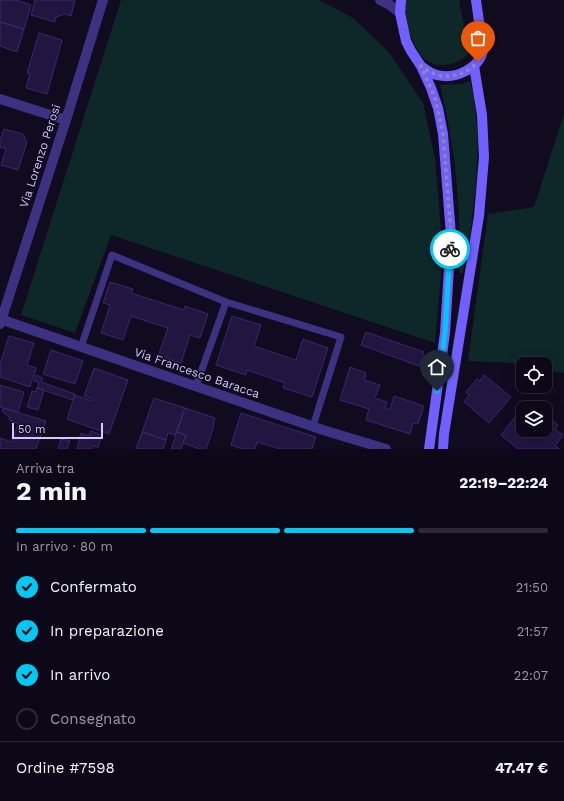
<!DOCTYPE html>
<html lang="it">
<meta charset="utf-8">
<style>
body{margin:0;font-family:"Work Sans",sans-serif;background:#151120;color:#f1f3f6;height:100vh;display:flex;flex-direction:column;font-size:15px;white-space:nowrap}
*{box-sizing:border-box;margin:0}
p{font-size:13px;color:#9a9aa1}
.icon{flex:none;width:22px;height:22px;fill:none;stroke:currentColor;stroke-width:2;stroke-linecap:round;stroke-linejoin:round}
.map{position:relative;height:449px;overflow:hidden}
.sheet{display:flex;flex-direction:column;background:#0c0817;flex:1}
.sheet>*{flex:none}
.tools{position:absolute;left:516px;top:357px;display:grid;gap:8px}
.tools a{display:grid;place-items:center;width:36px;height:36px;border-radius:8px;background:#0c0817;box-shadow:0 4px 16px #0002,0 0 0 1px #2c2936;font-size:20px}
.scale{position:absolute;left:12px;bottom:10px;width:91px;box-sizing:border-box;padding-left:4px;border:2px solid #d3c9ff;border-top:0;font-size:11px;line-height:14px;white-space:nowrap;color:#d3c9ff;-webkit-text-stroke:3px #100b1f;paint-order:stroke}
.pin{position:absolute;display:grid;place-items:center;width:34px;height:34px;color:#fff;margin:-41px -17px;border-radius:50% 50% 50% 0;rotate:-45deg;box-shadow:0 0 4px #0007}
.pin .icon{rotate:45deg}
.courier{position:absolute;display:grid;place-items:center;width:40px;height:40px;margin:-20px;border:3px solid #00c8f4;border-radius:50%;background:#fff;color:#222;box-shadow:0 1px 5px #0007}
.summary em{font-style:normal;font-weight:700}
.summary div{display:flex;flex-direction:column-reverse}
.summary{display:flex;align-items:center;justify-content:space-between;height:68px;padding:0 16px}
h1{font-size:26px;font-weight:700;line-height:30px}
.bar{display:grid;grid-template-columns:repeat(4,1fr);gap:6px 4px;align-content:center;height:48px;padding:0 16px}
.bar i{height:5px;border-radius:3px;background:#2c2936}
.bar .current{background:#00c8f4}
.bar p{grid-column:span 4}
.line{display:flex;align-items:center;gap:10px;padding:0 16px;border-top:1px solid #2c2936}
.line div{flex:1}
ol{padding:0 16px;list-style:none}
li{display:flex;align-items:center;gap:12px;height:44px}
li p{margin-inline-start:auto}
li .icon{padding:4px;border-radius:50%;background:#00c8f4;color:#111;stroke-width:4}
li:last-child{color:#9a9aa1}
li i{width:22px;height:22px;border:2px solid #2c2936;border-radius:50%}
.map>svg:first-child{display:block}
.green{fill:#0e2829}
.building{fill:#221641;stroke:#3a266f}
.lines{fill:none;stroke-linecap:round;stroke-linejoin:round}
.lane{stroke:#3c3281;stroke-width:7}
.street{stroke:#3c3281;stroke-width:10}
.secondary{stroke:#7160ff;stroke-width:10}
.done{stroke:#8f86b1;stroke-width:4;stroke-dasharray:0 7.2}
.route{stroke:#00c8f4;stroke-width:5}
.labels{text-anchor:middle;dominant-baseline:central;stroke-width:3;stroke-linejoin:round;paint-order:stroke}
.street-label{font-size:12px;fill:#d3c9ff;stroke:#100b1f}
</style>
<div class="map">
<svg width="564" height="449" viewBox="0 0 564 449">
<rect width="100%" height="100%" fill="#100b1f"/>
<!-- green -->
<path class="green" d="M 121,0 L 319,0 L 353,18 L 389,52 L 423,103 L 435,158 L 443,253 L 435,343 L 111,235 L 75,333 L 21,315 Z
M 405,0 L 459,0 C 460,9 462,18 465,27 C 467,32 472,39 472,44 C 470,63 442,70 427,61 C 417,55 406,27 405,15 C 404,10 405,5 405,0 Z
M 470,81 L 474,97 L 478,139 L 476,183 L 470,235 L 463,273 L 459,273 C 462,208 455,148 440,85 L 461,84 Z
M 564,114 L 564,373 L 545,370 L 545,364 L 523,364 L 523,365 L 513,363 L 468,361 L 488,214 L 534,207 Z"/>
<!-- building -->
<path class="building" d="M 0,0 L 16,0 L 31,5 L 24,29 L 0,22 Z
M 35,0 L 75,0 L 71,16 L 65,14 L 56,17 L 55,22 L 31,15 Z
M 0,22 L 24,29 L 17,52 L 0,46 Z
M 39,33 L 62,40 L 47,94 L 26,88 L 30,74 L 27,73 Z
M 4,129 L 23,134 L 27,142 L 18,170 L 1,165 L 6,149 L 0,147 L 0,141 Z
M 110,282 L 133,289 L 131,293 L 184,310 L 185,306 L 208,314 L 200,338 L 190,335 L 181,363 L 158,356 L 168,328 L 131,316 L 123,340 L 101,333 L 110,305 L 103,303 Z
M 232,316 L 261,325 L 254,346 L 296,360 L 303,339 L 328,348 L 312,397 L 283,388 L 285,383 L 247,370 L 246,375 L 216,365 Z
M 366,332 L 424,352 L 419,366 L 361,345 Z
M 9,336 L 34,343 L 27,365 L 36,368 L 30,387 L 0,377 L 0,364 Z
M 51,350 L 83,361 L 75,384 L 43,374 Z
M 350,367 L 366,373 L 364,380 L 380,385 L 375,398 L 387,402 L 385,408 L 390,410 L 394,396 L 424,406 L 418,424 L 413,423 L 410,434 L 366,420 L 369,409 L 340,400 Z
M 94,368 L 128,380 L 109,434 L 67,419 L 75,395 L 92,401 L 93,399 L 84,396 Z
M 36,375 L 43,378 L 41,382 L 75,394 L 73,400 L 37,388 L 39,383 L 34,381 Z
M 484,375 L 511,397 L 489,423 L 464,402 L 469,395 L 466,392 L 477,379 L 480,381 Z
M 0,385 L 24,392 L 18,412 L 0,407 Z
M 37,388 L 44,390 L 38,410 L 27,407 L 32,391 L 36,392 Z
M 154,398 L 185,408 L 175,435 L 168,433 L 166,440 L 142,432 Z
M 527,401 L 536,408 L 523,408 L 523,430 L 545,430 L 545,415 L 558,425 L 555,429 L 563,435 L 555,446 L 560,449 L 518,449 L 501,435 Z
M 3,408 L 46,421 L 36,449 L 0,449 L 0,438 L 12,442 L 18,424 L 9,420 L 10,418 L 2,411 Z
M 185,408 L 215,418 L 213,426 L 214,426 L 206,449 L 200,449 L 183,443 L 186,435 L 177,432 Z
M 241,413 L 316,437 L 312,449 L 280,449 L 257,442 L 255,449 L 242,449 L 231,445 Z
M 91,431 L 102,435 L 98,447 L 93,446 L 92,449 L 77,449 L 81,433 L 89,436 Z
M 142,432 L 166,440 L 163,449 L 136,449 Z
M 177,432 L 186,435 L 181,449 L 171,449 Z
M 61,439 L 70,441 L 67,449 L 58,449 Z"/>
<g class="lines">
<!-- lane -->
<path class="lane" d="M 81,347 L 112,255 L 226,302
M 196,386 L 226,302 L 341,337 L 313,426"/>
<!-- street -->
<path class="street" d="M 380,0 L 390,5 L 400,13
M 0,99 L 66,120
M 0,319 L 323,430 L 386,449
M 0,324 L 66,120 L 103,0"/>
<!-- secondary -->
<path class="secondary" d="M 401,0 L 400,13 L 406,41 L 411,51 L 421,66 L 431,88 L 438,108 L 443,134 L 451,235 L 445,333 L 429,449
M 421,66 C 426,70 431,74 437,75 C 455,80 480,68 483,50 L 476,0
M 443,449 L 444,434 L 479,216 L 484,157 L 482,115 L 474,66"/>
</g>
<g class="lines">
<!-- done -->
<path class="done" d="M 450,249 L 451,235 L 443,134 L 435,98 L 421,66 C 440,81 460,79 478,62"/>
<!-- route -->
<path class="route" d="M 437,391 L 445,333 L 450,249"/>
</g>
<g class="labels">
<!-- street labels -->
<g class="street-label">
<text transform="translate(40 156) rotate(-72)">Via Lorenzo Perosi</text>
<text transform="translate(197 373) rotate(19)">Via Francesco Baracca</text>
</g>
</g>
</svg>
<div class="tools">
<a><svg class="icon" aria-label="locate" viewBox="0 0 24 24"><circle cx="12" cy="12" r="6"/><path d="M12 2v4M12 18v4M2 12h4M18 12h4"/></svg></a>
<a><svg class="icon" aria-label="layers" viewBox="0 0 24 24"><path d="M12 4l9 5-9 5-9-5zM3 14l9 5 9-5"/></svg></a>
</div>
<div class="scale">50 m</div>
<div class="pin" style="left:478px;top:62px;background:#ea580c"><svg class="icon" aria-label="bag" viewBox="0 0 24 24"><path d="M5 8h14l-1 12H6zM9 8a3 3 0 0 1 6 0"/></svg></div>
<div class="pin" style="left:437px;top:391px;background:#1f2937"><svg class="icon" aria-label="home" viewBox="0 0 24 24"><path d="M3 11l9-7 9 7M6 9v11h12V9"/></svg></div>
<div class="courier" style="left:450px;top:249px"><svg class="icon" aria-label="bike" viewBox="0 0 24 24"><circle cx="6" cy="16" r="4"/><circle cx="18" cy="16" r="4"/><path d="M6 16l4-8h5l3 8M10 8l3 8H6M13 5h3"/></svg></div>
</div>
<section class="sheet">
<div class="summary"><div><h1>2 min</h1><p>Arriva tra</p></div><em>22:19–22:24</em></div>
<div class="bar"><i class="current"></i><i class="current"></i><i class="current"></i><i></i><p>In arrivo · 80 m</p></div>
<ol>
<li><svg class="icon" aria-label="check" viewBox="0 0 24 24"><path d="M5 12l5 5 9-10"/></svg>Confermato<p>21:50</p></li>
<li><svg class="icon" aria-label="check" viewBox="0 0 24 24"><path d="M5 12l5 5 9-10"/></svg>In preparazione<p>21:57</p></li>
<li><svg class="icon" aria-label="check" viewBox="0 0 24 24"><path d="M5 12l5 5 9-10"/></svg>In arrivo<p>22:07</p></li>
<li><i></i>Consegnato</li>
</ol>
<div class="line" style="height:52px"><div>Ordine #7598</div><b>47.47 €</b></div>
</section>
